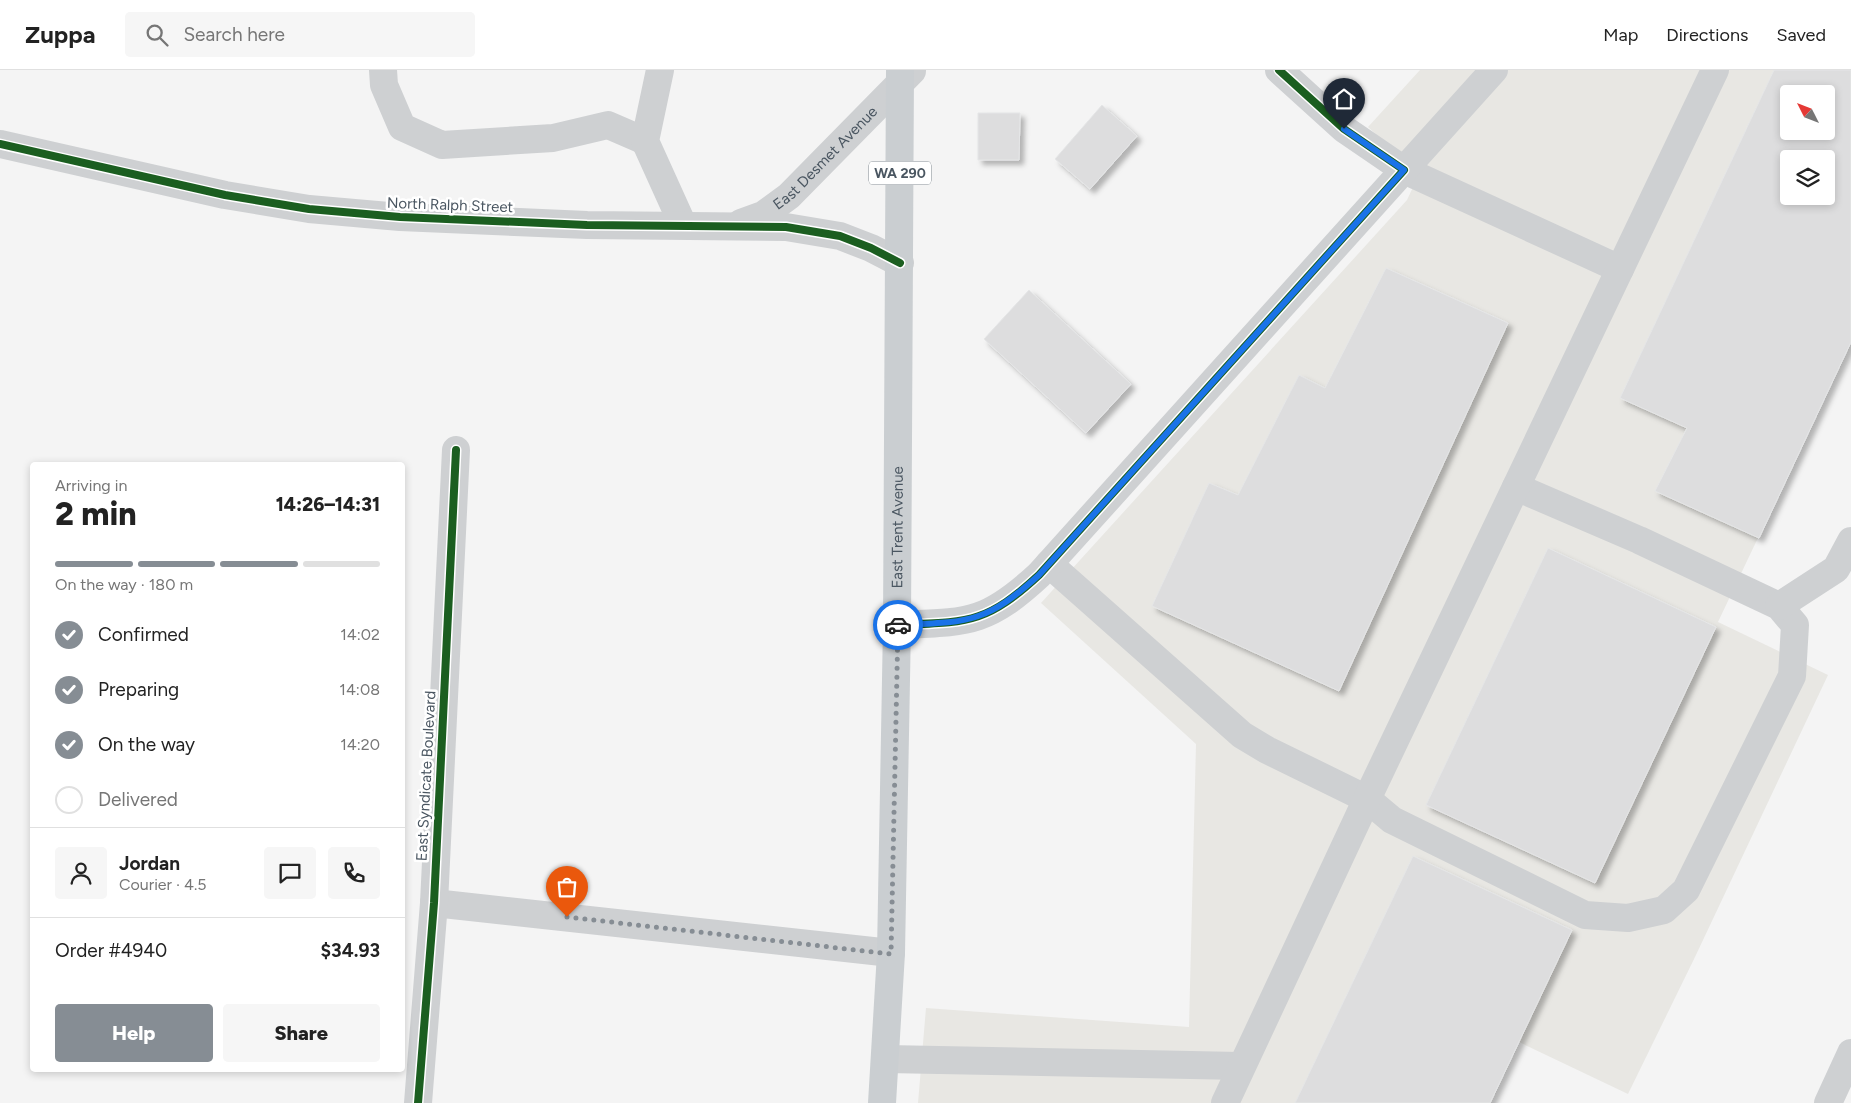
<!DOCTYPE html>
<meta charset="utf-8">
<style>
body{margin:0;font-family:Figtree,sans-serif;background:#f6f6f6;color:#222;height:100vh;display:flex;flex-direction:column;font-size:19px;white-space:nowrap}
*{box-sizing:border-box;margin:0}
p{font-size:16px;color:#767676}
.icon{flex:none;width:28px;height:28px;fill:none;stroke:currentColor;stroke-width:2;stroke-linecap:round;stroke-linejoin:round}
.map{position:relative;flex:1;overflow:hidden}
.sheet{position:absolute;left:30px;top:392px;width:375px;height:610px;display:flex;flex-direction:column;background:#fff;border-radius:5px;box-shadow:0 2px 8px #0003}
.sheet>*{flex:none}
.needle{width:32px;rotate:312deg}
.tools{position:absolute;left:1780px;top:15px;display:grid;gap:10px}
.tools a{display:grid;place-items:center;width:55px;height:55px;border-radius:5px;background:#fff;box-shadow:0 2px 8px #0003;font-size:25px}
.pin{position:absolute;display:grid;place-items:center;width:42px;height:42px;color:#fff;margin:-51px -21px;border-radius:50% 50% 50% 0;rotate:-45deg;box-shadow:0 0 5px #0007}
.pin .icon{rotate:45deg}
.courier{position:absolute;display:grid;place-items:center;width:50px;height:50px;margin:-25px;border:4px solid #1a73e8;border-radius:50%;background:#fff;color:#222;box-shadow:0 1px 6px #0007}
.headline em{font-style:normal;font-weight:800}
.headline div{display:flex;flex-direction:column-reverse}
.headline{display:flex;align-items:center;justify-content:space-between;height:85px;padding:0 25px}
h1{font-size:32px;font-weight:800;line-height:38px}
.bar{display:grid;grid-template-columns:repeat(4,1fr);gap:8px 5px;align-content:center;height:60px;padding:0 25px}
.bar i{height:6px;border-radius:4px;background:#e0e0e0}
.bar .on{background:#868d94}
.bar p{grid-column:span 4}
.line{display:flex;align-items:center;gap:12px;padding:0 25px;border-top:1px solid #e0e0e0}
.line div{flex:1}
.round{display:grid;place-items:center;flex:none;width:52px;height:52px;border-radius:5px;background:#f6f6f6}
ol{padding:0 25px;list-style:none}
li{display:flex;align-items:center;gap:15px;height:55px}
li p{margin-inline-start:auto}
li .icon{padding:5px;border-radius:50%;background:#868d94;color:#fff;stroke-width:4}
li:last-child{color:#767676}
li i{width:28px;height:28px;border:2px solid #e0e0e0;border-radius:50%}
.cta{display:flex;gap:10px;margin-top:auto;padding:10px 25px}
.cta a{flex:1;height:58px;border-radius:5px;background:#868d94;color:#fff;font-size:20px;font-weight:800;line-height:58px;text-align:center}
.cta a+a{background:#f6f6f6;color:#222}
header{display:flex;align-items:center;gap:30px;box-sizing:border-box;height:70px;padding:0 25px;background:#fff;border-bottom:1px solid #e0e0e0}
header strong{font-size:24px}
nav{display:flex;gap:28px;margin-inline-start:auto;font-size:18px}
.search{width:350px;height:45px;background:#f6f6f6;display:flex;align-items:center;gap:12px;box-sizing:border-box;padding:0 18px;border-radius:5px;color:#767676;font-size:19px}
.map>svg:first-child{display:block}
.commercial{fill:#e8e7e3;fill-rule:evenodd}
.building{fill:#ddddde;stroke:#e5e6e7;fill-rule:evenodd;filter:url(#shadow)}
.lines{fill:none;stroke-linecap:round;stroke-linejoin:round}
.minor{stroke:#ced0d2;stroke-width:28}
.major{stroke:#caced1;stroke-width:28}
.cycleway-casing{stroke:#fff;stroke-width:11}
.cycleway{stroke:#1b5e20;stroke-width:8}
.done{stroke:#868d94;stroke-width:5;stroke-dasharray:0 9}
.route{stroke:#1a73e8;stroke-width:6}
.labels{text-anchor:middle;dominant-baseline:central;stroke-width:5;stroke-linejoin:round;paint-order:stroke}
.shield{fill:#fff;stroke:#808990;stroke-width:1}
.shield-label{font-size:14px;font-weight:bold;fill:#4a5661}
.street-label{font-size:15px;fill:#4a5661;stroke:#fff}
</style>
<header>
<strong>Zuppa</strong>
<div class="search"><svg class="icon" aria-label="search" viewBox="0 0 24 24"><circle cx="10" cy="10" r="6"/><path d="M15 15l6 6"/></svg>Search here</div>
<nav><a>Map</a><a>Directions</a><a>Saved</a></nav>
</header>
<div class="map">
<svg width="1851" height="1033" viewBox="0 0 1851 1033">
<defs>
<filter id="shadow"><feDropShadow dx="4.5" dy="4.5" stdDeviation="2.5" flood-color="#0004"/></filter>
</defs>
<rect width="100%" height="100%" fill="#f4f4f4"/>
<!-- commercial -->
<path class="commercial" d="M 1420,0 L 1851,0 L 1851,272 L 1718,552 L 1828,605 L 1695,887 L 1628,1024 L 1519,972 L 1490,1033 L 918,1033 L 926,938 L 1189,957 L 1196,674 L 1041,533 L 1407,130 L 1414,115 L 1402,88 L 1368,57 ZM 1789,24 L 1826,24 L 1826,61 L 1789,61 ZM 1789,89 L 1826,89 L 1826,126 L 1789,126 Z"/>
<!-- building -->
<path class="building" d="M 1774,0 L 1851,0 L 1851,272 L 1759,468 L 1655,421 L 1687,358 L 1620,328 ZM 1789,24 L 1826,24 L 1826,61 L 1789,61 ZM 1789,89 L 1826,89 L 1826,126 L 1789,126 Z
M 1102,35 L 1137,66 L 1090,119 L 1055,89 Z
M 978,43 L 1020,43 L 1019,90 L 978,90 Z
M 1386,198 L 1508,253 L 1339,621 L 1152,536 L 1209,413 L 1238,425 L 1299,305 L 1325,318 Z
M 1029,220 L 1131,314 L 1086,363 L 984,269 Z
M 1548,478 L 1716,557 L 1595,813 L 1426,735 Z
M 1413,786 L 1572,860 L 1490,1033 L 1295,1033 Z"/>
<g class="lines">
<!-- minor -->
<g class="minor">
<path d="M 383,0 L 384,15 L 402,57 L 442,75 L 553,68 L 608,55 L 645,71"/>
<path d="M 660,0 L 645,71 L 683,155"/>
<path d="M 1279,0 L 1344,59 L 1404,100 L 1620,199"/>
<path d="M 0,74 L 225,125 L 309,139 L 400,147 L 587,155 L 786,157 L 840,166 L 871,178 L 900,193"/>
<path id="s1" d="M 741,153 L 763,145 L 789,126 L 912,1"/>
<path d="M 1049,494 L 1242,665 L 1267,680 L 1367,729 L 1392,750 L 1585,845 L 1628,848 L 1664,840 L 1686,820 L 1792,606 L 1795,555 L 1779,536 L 1639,470 L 1516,417"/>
<path d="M 1779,536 L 1836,499 L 1851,471"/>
<path d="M 897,555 C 967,552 985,555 1039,505 L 1494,0"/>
<path d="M 434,833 L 891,883"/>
<path d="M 886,989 L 1240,996"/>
<path d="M 418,1033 L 434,833 L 456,380"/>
<path d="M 1225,1033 L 1367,729 L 1715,0"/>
<path d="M 1828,1033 L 1851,983"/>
</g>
<!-- major -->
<path class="major" id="s2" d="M 882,1033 L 891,883 L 897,555 L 900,0"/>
<!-- cycleway casing -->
<g class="cycleway-casing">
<path id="cycleway" d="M 0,74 L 225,125 L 309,139 L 400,147 L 587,155 L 786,157 L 840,166 L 871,178 L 900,193
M 897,555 C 967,552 985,555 1039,505 L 1404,100 L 1344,59 L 1279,0
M 418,1033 L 434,833 L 456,380"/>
</g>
<!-- cycleway -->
<use href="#cycleway" class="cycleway"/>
</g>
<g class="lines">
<!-- done -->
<path class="done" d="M 567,847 L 891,884 L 898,555"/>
<!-- route -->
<path class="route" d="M 898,555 C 968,552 985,554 1039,505 L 1404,100 L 1344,59"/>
</g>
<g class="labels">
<!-- shield labels -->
<rect class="shield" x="869" y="91.5" width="62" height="23" rx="4"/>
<g class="shield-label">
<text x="900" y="103">WA 290</text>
</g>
<!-- street labels -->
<g class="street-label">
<text stroke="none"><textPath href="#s1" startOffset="108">East Desmet Avenue</textPath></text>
<text transform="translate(450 135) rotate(2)">North Ralph Street</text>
<text stroke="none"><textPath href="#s2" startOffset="576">East Trent Avenue</textPath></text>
<text transform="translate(426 706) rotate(-87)">East Syndicate Boulevard</text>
</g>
</g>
</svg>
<div class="tools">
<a><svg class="needle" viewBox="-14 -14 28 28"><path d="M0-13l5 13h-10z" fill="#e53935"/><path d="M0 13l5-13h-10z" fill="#767676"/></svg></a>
<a><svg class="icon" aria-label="layers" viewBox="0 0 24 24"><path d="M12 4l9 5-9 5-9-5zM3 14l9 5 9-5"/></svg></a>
</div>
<div class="pin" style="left:567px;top:847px;background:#ea580c"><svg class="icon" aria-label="bag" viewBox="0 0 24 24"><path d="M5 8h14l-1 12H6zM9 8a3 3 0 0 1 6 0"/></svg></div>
<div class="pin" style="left:1344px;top:59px;background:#1f2937"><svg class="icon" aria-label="home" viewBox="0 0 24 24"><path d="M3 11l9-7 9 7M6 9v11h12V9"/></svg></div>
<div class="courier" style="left:898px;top:555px"><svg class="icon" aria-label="car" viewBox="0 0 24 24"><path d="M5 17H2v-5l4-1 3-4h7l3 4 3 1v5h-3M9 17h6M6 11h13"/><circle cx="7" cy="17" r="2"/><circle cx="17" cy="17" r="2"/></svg></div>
<section class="sheet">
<div class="headline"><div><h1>2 min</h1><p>Arriving in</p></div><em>14:26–14:31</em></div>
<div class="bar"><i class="on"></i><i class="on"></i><i class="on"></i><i></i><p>On the way · 180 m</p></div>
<ol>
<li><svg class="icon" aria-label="check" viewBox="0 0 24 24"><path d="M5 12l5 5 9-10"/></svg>Confirmed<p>14:02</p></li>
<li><svg class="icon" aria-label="check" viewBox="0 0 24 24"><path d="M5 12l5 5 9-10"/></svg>Preparing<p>14:08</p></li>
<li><svg class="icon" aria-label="check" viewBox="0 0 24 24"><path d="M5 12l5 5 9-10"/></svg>On the way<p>14:20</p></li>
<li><i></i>Delivered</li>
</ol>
<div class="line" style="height:90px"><a class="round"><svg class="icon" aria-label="person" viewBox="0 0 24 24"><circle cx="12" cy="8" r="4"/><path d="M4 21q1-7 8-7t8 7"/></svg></a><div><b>Jordan</b><p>Courier · 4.5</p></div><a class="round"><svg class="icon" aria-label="chat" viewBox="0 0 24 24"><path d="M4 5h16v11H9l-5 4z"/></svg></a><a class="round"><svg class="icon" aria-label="phone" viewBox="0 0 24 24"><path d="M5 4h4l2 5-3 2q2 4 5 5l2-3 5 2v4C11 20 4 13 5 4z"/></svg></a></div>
<div class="line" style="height:65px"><div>Order #4940</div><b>$34.93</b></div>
<div class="cta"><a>Help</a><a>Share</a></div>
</section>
</div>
